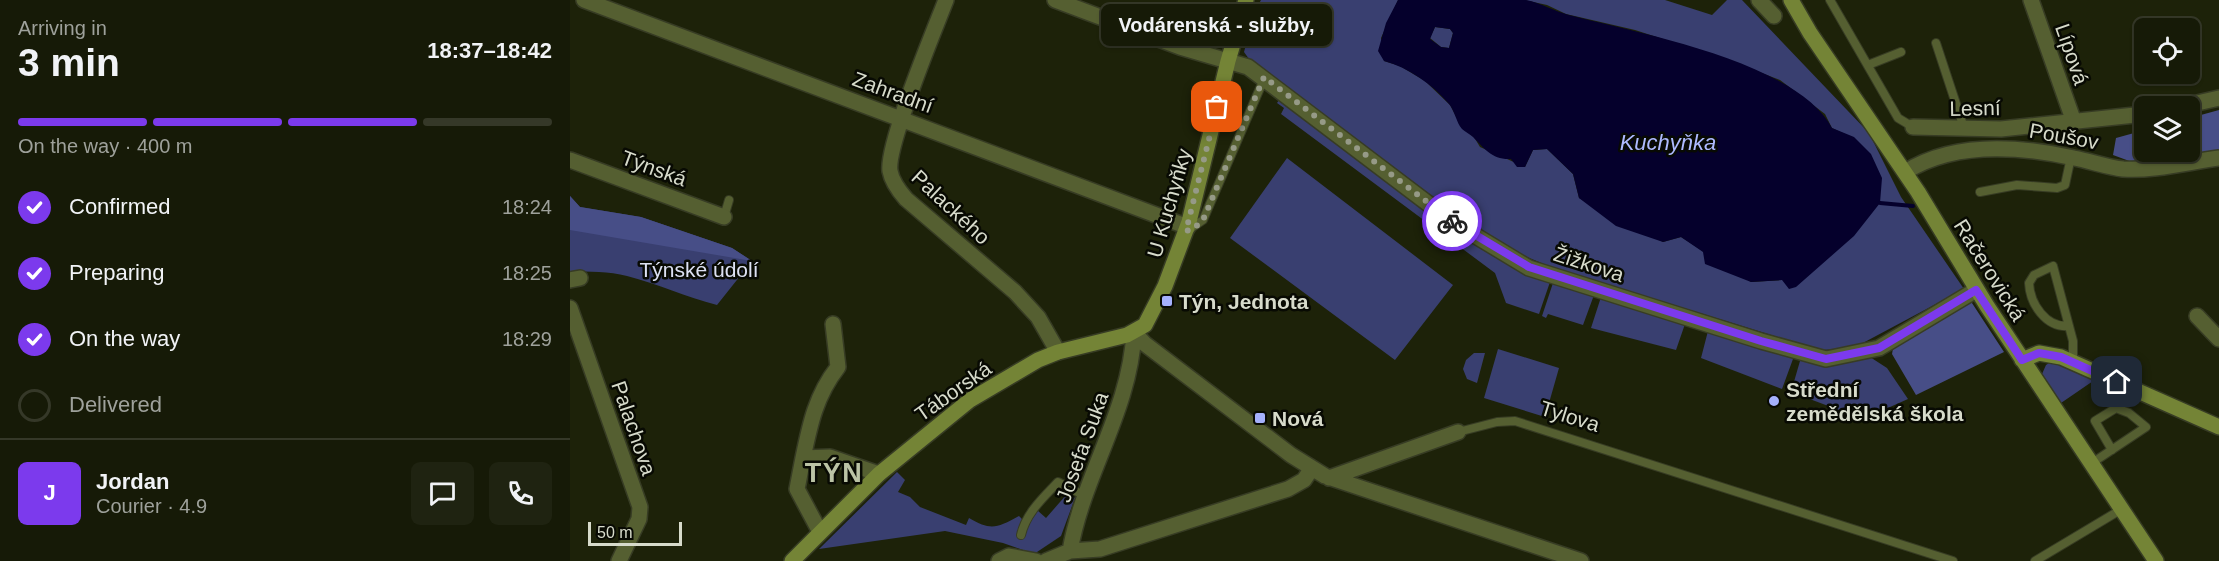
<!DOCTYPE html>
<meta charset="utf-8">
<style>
body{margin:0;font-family:Arial,sans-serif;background:#1f2311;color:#f1f3f6;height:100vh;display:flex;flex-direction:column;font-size:22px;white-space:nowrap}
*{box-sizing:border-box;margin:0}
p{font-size:20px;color:#9ea19b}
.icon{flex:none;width:33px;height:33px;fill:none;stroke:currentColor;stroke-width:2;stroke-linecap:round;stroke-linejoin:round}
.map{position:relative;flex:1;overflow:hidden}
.side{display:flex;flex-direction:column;background:#161a07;width:570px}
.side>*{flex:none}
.tools{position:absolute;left:1564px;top:18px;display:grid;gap:12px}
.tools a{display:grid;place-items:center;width:66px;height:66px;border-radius:9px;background:#161a07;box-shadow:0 2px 4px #0004,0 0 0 2px #353828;font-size:30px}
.scale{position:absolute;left:18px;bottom:15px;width:94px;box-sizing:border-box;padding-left:6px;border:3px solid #d7dbcb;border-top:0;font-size:16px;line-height:21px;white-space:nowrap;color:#d7dbcb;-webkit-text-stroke:4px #080a03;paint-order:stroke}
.pin{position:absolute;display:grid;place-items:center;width:51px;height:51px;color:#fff;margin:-26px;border-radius:12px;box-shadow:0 3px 9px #0006}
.courier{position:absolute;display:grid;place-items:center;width:60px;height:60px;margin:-30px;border:4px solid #7c3aed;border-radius:50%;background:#fff;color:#222;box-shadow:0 2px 8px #0007}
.bubble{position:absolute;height:42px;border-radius:9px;background:#161a07;box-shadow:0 2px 4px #0004,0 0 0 2px #353828;font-size:20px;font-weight:600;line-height:42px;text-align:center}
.head em{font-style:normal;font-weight:600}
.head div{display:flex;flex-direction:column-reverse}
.head{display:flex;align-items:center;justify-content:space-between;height:102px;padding:0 18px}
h1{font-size:39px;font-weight:600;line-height:45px}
.bar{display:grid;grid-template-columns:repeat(4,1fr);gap:9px 6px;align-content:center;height:72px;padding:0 18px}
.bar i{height:8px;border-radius:4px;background:#353828}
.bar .selected{background:#7c3aed}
.bar p{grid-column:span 4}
.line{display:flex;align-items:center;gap:15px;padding:0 18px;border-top:2px solid #353828}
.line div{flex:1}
.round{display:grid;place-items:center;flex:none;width:63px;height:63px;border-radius:9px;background:#1f2311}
ol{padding:0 18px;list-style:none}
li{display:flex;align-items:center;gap:18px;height:66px}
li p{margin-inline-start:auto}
li .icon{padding:6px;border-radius:50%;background:#7c3aed;color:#fff;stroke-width:4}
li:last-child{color:#9ea19b}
li i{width:33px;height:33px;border:3px solid #353828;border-radius:50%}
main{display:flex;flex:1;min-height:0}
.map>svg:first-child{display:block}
.green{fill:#393f70}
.forest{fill:#474e87}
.water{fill:#05002c;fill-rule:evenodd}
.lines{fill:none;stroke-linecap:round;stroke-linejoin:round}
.stream{stroke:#05002c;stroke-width:4}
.lane-casing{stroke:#373c24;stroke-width:10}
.street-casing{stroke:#373c24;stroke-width:18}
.secondary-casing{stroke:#373c24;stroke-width:18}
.lane{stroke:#555f31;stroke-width:8}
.street{stroke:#555f31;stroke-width:15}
.secondary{stroke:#748436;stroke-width:15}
.done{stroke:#969a87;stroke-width:6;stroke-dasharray:0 10.8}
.route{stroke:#7c3aed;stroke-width:8}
.poi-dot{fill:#a5b1fc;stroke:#080a03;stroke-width:2}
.labels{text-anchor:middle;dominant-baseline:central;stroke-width:5;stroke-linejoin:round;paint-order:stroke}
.street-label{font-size:21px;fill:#d7dbcb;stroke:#080a03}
.park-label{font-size:21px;fill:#dde1f3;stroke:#080a03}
.poi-label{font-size:21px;font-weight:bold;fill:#d7dbcb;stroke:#080a03;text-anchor:start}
.water-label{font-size:22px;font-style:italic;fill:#aebaff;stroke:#080a03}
.district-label{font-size:27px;font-weight:bold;letter-spacing:1.5px;fill:#bbc3a5;stroke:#080a03}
</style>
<main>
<section class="side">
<div class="head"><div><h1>3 min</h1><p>Arriving in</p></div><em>18:37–18:42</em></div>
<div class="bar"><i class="selected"></i><i class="selected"></i><i class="selected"></i><i></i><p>On the way · 400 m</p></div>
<ol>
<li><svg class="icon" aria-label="check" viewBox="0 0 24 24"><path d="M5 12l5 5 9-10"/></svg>Confirmed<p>18:24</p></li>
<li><svg class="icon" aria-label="check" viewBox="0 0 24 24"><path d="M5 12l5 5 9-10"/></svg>Preparing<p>18:25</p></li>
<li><svg class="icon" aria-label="check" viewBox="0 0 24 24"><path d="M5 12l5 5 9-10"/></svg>On the way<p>18:29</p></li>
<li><i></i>Delivered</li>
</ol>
<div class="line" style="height:108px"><b class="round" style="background:#7c3aed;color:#fff">J</b><div><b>Jordan</b><p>Courier · 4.9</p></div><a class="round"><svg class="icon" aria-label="chat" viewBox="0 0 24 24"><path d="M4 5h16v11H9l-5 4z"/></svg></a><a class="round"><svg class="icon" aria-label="phone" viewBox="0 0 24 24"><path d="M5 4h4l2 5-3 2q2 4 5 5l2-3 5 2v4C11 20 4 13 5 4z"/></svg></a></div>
</section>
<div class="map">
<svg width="1649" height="561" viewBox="0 0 1649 561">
<rect width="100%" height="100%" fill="#1d2209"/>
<!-- green -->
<path class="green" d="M 691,0 L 828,0 L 811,38 L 814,61 L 830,66 L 855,81 L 880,105 L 892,128 L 904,137 L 910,147 L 955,167 L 963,150 L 977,149 L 1003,174 L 1009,198 L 1093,242 L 1111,237 L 1181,282 L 1212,280 L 1279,136 L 1262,128 L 1255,114 L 1210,80 L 1155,59 L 1065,30 L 996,14 L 977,5 L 954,0 L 1095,0 L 1142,15 L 1157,0 L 1172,0 L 1299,133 L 1331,197 L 1394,289 L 1291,344 L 1274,349 L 1250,350 L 981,267 L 952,255 L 893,219 L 679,59 L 674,52 L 685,11 Z
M 865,27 L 880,29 L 883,33 L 879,48 L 871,47 L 860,38 Z
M 709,100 L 980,282 L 969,314 L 936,303 L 925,273 L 711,114 L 714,108 L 707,103 Z
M 717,158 L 883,285 L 825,360 L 660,238 Z
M 0,196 L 10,207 L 71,217 L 162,248 L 182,261 L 147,305 C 116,297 88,284 57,276 C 39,271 19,272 0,271 Z
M 983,283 L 1024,295 L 1013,325 L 978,314 L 976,318 L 972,316 Z
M 1031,297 L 1115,324 L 1106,350 L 1021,328 Z
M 1138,331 L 1222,355 L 1223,359 L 1212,389 L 1131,358 Z
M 928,349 L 989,368 L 975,417 L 914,398 Z
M 904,353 L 915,353 L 907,383 L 897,379 L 893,369 L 896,360 Z
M 1300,357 L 1317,368 L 1338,399 L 1293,419 L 1221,392 L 1230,361 L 1233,359 Z
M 1482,361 L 1526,379 L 1491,403 L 1472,374 L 1476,365 Z
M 327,472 L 335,480 L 328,492 L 340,497 L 350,507 L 396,525 L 399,518 C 421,531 427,528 449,516 L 454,521 L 467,510 L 476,518 L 497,494 L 505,498 L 491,536 L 464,554 L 433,543 L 375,531 L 249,549 Z"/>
<!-- forest -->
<path class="forest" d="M 1649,110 L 1649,152 L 1562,162 L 1543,155 L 1546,138 L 1575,130 L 1575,152 L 1620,152 L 1620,118 Z
M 0,196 L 10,207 L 71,217 L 162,248 L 182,261 L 0,230 Z
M 1400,300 L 1434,352 L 1346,395 L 1322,354 L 1324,343 Z"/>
<!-- water -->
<path class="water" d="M 828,0 C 849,0 871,0 892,0 C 912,0 935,0 956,0 C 971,3 984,11 999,15 C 1068,33 1228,62 1262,128 L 1284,137 L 1301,154 L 1312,178 L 1310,203 L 1284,236 L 1226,287 L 1219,289 L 1212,280 L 1181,282 L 1135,264 L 1133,252 L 1111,237 L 1093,242 L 1046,226 L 1009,198 L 1003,174 L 977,149 L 963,150 L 955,167 L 947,167 L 941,159 C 922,160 915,149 903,137 C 900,134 895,132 892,129 C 886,122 885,111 879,104 C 862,84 839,68 814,61 L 808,51 L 816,23 ZM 865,27 L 880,29 L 883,33 L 879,48 L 871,47 L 860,39 Z"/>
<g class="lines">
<!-- stream -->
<path class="stream" d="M 1310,203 L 1343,206"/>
<!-- lane casing -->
<g class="lane-casing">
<path id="lane" d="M 1260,0 L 1328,118 L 1343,127
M 1366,43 L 1394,128
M 1298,65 L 1331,52
M 1410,192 L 1447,185 L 1487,188 L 1495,185 L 1501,157
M 154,217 L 159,200
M 617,231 L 633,220 L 694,79
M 1499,326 C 1476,328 1460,304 1459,283 L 1464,275 L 1483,266 L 1503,341 L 1503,363
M 888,432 L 927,422 L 945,421 L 1383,561
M 1522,463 L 1576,427 L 1559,413 L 1546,408 L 1525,421 L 1542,450
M 451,535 C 456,513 473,498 488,482 L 515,496
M 1465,561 L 1552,509"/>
</g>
<!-- street casing -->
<g class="street-casing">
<path id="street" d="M 14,0 L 618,227
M 376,0 C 364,31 316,146 320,171 C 322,182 329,191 336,199 L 445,292 L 468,317 L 488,352
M 485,0 L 610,47 L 678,67 L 881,221 L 959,268 L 1191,341 L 1256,359 L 1309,348 L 1406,290
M 1189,0 L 1204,16
M 1461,0 L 1504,122
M 1614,106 L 1649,98
M 1343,127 L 1431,129 L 1575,114
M 0,160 L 154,217
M 1335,172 C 1384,141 1450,146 1504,158 C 1520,161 1537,167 1553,169 C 1585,171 1618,162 1649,158
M 0,280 L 10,278
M 0,308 L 70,507 L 69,519 L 49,561
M 1627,316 L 1649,339
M 564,332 L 575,344 L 721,455 L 755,476 L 1011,561
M 233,458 C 240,424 246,395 268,367 L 263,324
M 759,478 L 888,432
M 250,532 L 227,489 L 233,458 L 260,457 L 309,474
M 500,551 C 513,475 560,411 564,332
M 429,561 L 439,556 L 466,561
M 476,561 L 500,551 L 530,549 L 718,489 L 734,480 L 742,468"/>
</g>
<!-- secondary casing -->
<g class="secondary-casing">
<path id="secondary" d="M 1221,0 L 1240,33 L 1348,192 L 1417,306 L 1586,561
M 1452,360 L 1469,353 L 1491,357 L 1649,427
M 222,561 L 309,474 L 400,400 L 468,360 L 488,352 L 557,335 L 575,325 L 595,286 L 619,222 L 658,61 L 676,0"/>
</g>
<!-- lane -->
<use href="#lane" class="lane"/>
<!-- street -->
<use href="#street" class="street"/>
<!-- secondary -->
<use href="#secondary" class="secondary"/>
</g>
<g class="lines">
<!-- done -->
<path class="done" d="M 647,107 L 616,231 L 623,229 L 633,220 L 694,77 L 882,221"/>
<!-- route -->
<path class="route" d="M 882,221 L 959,267 L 1191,341 L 1256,359 L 1309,348 L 1406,290 L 1452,360 L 1469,353 L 1491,357 L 1547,382"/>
</g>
<!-- markers -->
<g class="poi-dot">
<rect x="591" y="295" width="12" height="12" rx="3"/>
<circle cx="1204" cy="401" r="6"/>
<rect x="684" y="412" width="12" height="12" rx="3"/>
</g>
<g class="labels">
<!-- street labels -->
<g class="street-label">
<text transform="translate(1502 54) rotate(71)">Lípová</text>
<text transform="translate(323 92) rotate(20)">Zahradní</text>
<text transform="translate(1405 108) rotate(-1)">Lesní</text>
<text transform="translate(1494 136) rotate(10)">Poušov</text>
<text transform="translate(84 168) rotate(20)">Týnská</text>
<text transform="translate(599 203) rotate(-74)">U Kuchyňky</text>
<text transform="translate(381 207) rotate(43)">Palackého</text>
<text transform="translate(1019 264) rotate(18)">Žižkova</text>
<text transform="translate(1420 270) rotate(58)">Račerovická</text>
<text transform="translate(383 391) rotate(-35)">Táborská</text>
<text transform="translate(1000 416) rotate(17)">Tylova</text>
<text transform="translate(64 428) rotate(71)">Palachova</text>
<text transform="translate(512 447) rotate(-70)">Josefa Suka</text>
</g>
<!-- park labels -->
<g class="park-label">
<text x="129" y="269">Týnské údolí</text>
</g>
<!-- poi labels -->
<g class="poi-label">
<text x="609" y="301">Týn, Jednota</text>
<text x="1216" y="389">Střední<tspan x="1216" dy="24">zemědělská škola</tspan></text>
<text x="702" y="418">Nová</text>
</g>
<!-- water labels -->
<g class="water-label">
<text x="1098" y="142">Kuchyňka</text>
</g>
<!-- district labels -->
<g class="district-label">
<text x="264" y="473">TÝN</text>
</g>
</g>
</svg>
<div class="tools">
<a><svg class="icon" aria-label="locate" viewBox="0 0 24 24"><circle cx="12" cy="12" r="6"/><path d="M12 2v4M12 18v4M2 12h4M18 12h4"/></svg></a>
<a><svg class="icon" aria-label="layers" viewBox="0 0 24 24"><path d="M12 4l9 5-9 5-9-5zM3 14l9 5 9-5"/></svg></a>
</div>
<div class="scale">50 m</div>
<div class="pin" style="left:647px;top:107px;background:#ea580c"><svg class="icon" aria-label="bag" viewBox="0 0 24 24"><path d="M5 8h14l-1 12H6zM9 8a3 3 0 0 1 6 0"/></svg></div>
<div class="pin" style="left:1547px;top:382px;background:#1f2937"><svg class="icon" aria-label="home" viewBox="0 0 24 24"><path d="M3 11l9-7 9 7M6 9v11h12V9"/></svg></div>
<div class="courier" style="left:882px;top:221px"><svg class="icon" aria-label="bike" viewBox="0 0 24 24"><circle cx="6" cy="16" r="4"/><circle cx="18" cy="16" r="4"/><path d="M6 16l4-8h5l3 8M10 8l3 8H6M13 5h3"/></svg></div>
<div class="bubble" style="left:531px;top:4px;width:231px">Vodárenská - služby,</div>
</div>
</main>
